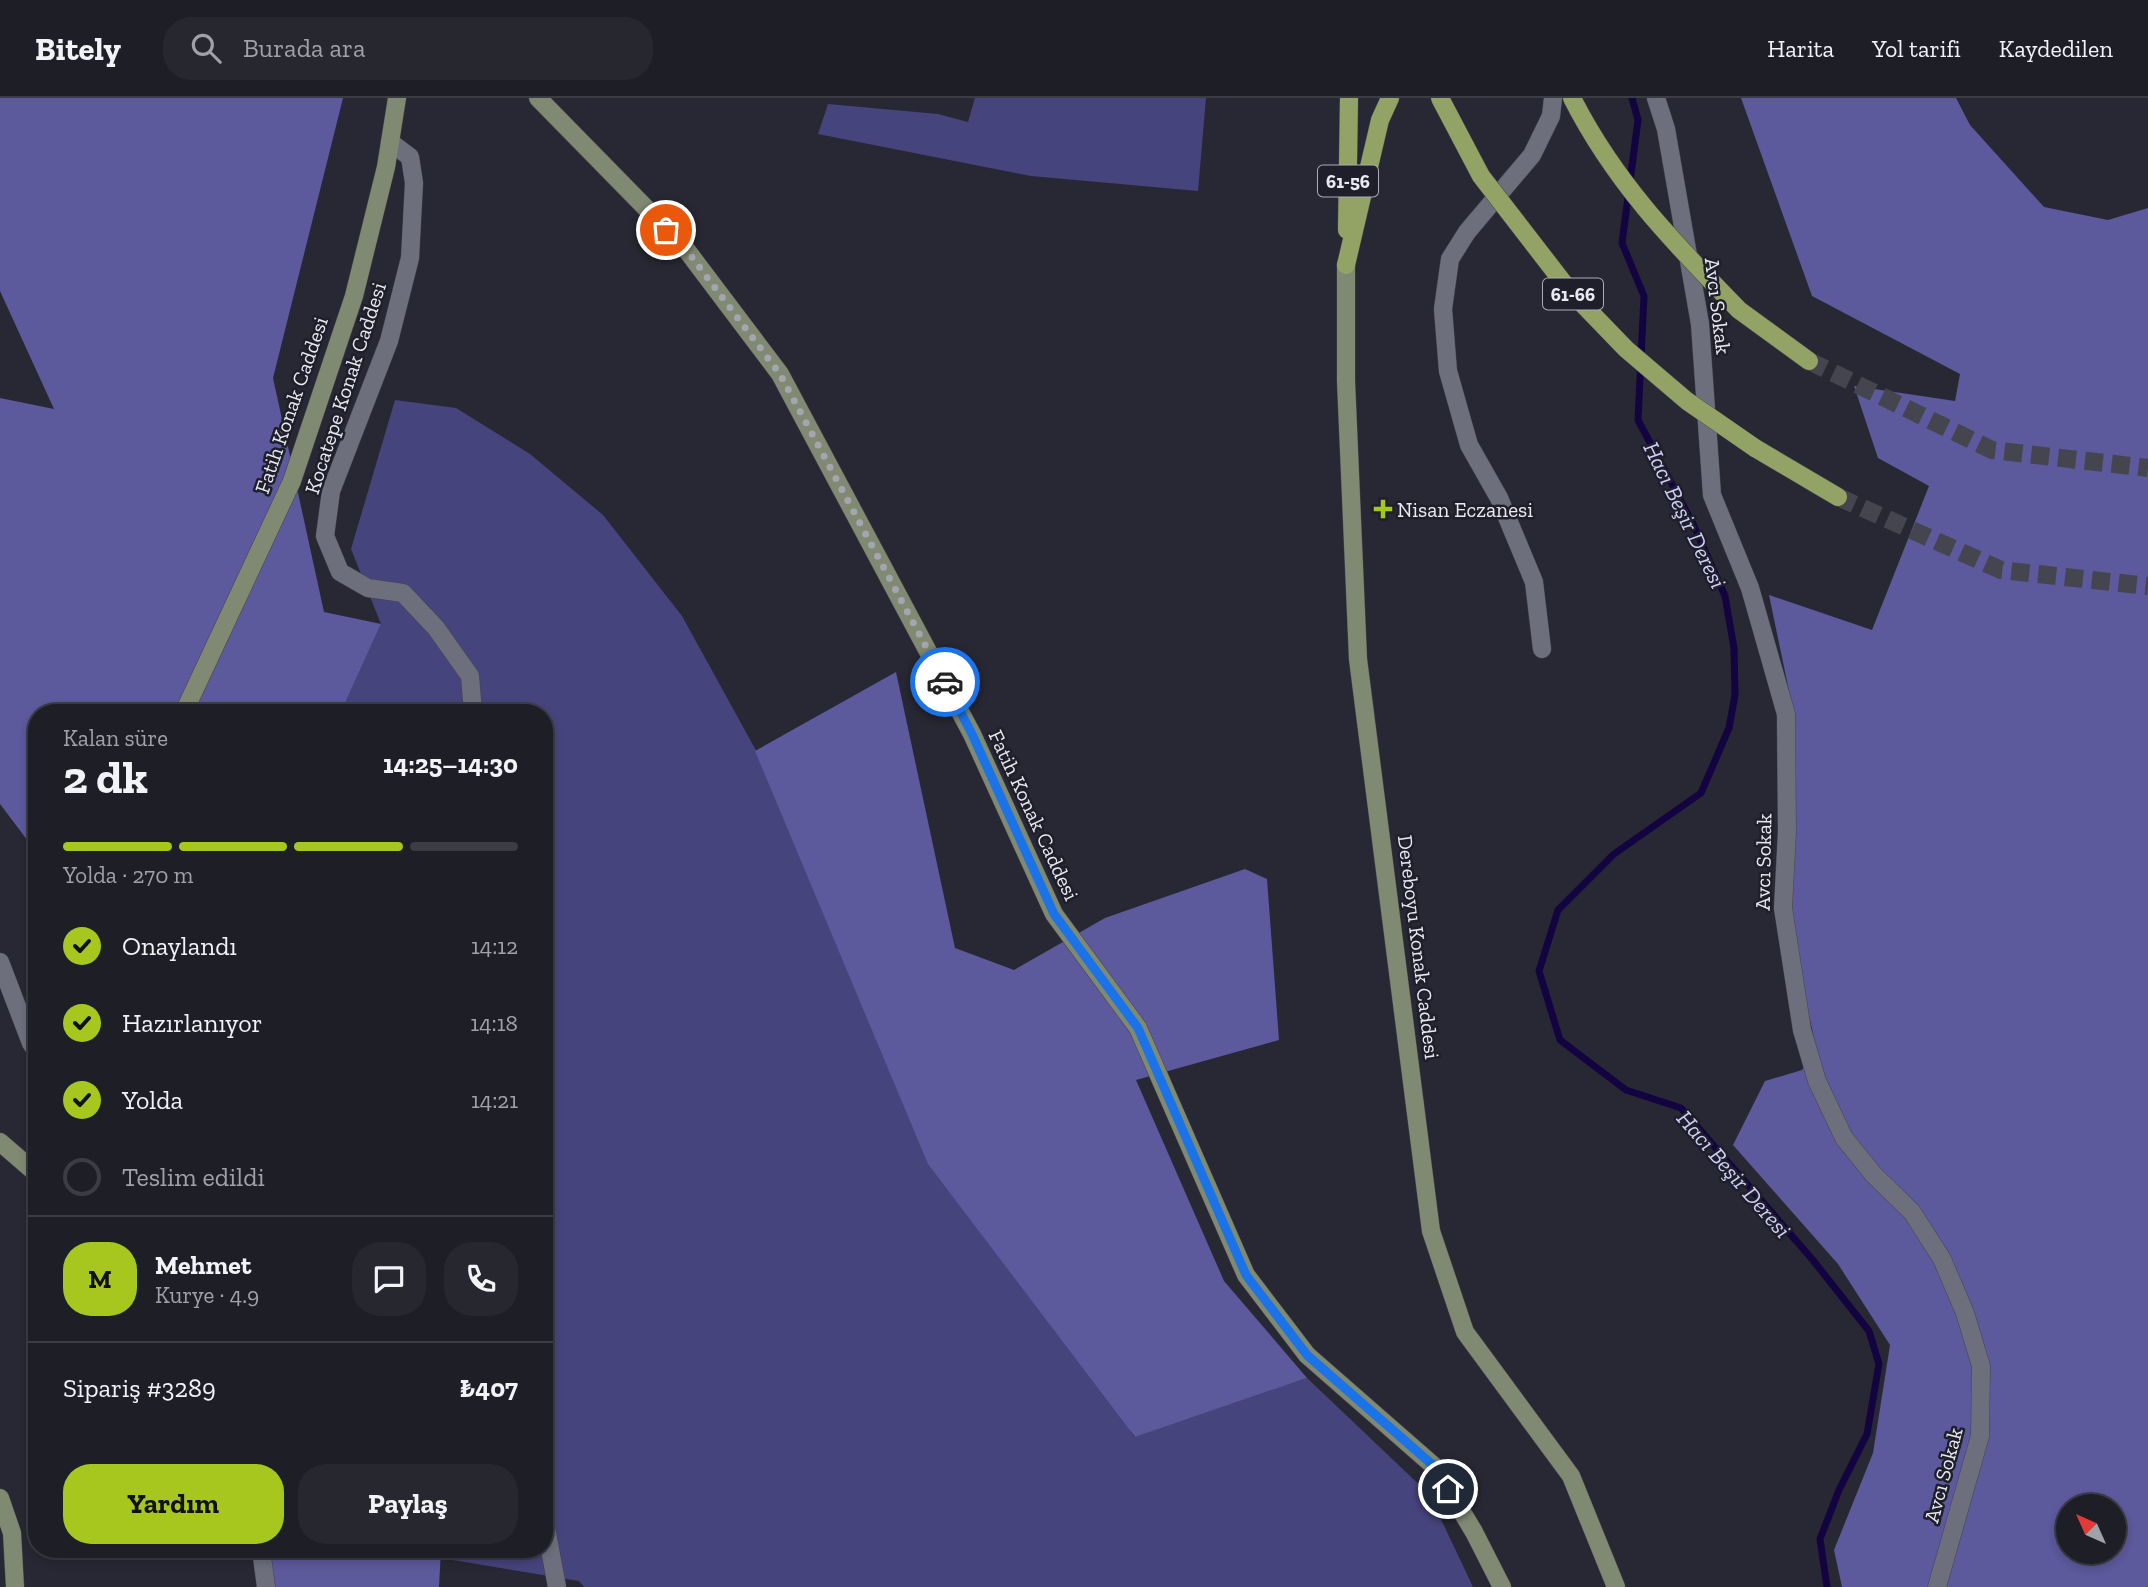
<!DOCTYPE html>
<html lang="tr">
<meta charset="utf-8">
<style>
body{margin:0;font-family:"Zilla Slab",serif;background:#26272f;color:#f1f3f6;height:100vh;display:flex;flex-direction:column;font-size:26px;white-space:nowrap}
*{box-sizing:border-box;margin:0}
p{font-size:23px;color:#a1a2a7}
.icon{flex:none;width:38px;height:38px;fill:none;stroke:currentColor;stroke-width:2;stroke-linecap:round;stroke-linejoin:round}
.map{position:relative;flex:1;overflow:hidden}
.sheet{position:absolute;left:28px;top:606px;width:525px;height:854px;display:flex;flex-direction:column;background:#1e1e27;border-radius:28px;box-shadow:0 4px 10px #0003,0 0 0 2px #3c3c44}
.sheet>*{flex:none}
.needle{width:46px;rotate:315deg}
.buttons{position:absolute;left:2056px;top:1396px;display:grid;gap:14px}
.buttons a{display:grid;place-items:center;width:70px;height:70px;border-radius:50%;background:#1e1e27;box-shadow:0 4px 10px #0003,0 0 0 2px #3c3c44;font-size:35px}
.pin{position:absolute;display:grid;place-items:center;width:60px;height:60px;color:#fff;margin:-30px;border:4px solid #fff;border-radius:50%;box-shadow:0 2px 7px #0007}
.courier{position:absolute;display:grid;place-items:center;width:70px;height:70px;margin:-35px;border:5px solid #1a73e8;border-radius:50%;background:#fff;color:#222;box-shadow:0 2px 9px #0007}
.head em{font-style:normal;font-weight:800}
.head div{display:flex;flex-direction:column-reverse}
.head{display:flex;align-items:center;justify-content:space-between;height:119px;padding:0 35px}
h1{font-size:46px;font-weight:800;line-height:52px}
.bar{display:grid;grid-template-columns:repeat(4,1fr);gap:10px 7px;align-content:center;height:84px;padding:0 35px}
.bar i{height:9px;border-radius:5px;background:#3c3c44}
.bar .selected{background:#a7c71e}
.bar p{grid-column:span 4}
.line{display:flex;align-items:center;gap:18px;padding:0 35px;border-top:2px solid #3c3c44}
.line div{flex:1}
.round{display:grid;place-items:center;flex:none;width:74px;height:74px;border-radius:28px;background:#26272f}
ol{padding:0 35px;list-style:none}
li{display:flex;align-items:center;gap:21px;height:77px}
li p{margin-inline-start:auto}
li .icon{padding:7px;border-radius:50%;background:#a7c71e;color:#111;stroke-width:4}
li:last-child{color:#a1a2a7}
li i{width:38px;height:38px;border:4px solid #3c3c44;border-radius:50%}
.button{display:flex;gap:14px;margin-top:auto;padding:14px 35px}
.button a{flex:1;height:80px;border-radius:28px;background:#a7c71e;color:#111;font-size:28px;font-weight:800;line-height:80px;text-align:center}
.button a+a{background:#26272f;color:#f1f3f6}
header{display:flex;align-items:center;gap:42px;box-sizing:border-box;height:98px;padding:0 35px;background:#1e1e27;border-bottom:2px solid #3c3c44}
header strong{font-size:33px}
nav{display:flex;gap:38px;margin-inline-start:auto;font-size:24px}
.search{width:490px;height:63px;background:#26272f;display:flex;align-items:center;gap:18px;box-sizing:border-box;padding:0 24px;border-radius:28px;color:#a1a2a7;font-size:26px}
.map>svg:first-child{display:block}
.green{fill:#46447c}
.forest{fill:#5c599c;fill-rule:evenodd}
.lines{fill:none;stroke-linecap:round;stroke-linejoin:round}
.stream{stroke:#130441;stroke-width:7}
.primary-tunnel{stroke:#454550;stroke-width:18;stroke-dasharray:18 9;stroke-linecap:butt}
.minor-casing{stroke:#45454e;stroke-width:19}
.secondary-casing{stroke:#45454e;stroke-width:19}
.primary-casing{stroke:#45454e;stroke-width:19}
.minor{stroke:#6e6f7d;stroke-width:18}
.secondary{stroke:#808971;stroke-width:18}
.primary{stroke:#93a366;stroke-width:18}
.primary-bridge-casing{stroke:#45454e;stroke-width:19;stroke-linecap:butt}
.primary-bridge{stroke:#93a366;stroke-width:18}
.done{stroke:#a5a5af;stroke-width:7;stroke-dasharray:0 12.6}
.route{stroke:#1a73e8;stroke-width:9}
.poi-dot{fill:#a7c71e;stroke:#1e1f2a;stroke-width:2.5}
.labels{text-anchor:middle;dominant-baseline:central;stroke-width:5;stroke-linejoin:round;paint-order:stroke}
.shield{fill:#1e1f2a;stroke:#acacb5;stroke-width:2}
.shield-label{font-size:19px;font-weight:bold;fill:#e9e9f1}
.street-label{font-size:21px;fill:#e9e9f1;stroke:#1e1f2a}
.poi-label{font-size:21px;fill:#e9e9f1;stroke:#1e1f2a;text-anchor:start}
.water-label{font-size:23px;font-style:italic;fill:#cecff6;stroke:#1e1f2a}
</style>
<header>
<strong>Bitely</strong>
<div class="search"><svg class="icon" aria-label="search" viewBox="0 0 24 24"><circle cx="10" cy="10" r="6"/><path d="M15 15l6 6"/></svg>Burada ara</div>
<nav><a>Harita</a><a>Yol tarifi</a><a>Kaydedilen</a></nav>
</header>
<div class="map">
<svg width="2148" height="1489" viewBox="0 0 2148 1489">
<rect width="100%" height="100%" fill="#282834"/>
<!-- green -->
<path class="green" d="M 975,0 L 1206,0 L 1198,93 L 1031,78 L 818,36 L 828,6 L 938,16 L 968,24 Z
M 395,302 L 456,310 L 530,356 L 603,417 L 682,518 L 1134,1339 L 1307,1280 L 1429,1396 L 1473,1489 L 584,1489 L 579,1483 L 441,1460 L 441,1451 L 544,1451 L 544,614 L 341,614 L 381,526 L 351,451 Z"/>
<!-- forest -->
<path class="forest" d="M 0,0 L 343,0 L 273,280 L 324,514 L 381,526 L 341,614 L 37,614 L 37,755 L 0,706 L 0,300 L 54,311 L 0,193 Z
M 1741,0 L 1956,0 L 1970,27 L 2044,109 L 2108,122 L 2148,110 L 2148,1489 L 1842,1489 L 1834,1452 L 1873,1355 L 1890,1247 L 1838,1166 L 1733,1047 L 1765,983 L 1802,972 L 1816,949 L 1803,890 L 1791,803 L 1795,753 L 1793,612 L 1769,497 L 1872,532 L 1929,388 L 1878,360 L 1854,288 L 1955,303 L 1960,276 L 1812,198 ZM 2068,1409 L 2114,1409 L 2114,1454 L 2068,1454 Z
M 896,574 L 955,850 L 1014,872 L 1105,820 L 1245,771 L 1267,781 L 1279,942 L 1136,982 L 1224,1183 L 1307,1280 L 1135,1339 L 928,1066 L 755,653 Z
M 261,1451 L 441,1451 L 439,1489 L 266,1489 Z"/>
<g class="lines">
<!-- stream -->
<path class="stream" d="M 1632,0 L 1638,22 L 1622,145 L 1644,198 L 1638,322 L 1693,426 L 1725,498 L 1734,550 L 1735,597 L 1729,630 L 1701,695 L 1614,756 L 1558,812 L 1539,873 L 1560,942 L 1626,992 L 1681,1010 L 1812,1161 L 1869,1233 L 1879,1266 L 1867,1336 L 1839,1392 L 1820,1441 L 1827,1489"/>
<!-- primary-tunnel -->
<path class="primary-tunnel" d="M 1809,263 L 1992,352 L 2148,370
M 1838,399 L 2001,472 L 2148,488"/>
<!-- minor casing -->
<g class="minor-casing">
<path id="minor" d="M 1656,0 L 1666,31 L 1700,226 L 1712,397 L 1750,490 L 1786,616 L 1787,734 L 1783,810 L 1802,932 L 1817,983 L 1844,1040 L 1874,1077 L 1912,1114 L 1942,1161 L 1965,1215 L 1981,1268 L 1980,1338 L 1937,1489
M 390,44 L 410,59 L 414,85 L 410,160 L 389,243 L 331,393 L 325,438 L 340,474 L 368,490 L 403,495 L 436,530 L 470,578 L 473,614
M 1542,551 L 1534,484 L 1499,400 L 1469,347 L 1448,273 L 1443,211 L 1450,161 L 1467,134 L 1532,57 L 1551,18 L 1553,0
M 0,864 L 31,945 L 37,954
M 544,1419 L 557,1489
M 261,1451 L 266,1489"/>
</g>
<!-- secondary casing -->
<g class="secondary-casing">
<path id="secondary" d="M 538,0 L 685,150 L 780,276 L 972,636 L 1054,816 L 1138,930 L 1246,1177 L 1307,1257 L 1435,1369 L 1474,1434 L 1502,1489
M 1346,167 L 1346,283 L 1358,561 L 1431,1133 L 1465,1234 L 1571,1378 L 1616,1489
M 184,614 L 292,383 L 354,198 L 386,69 L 397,0
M 0,1044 L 37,1076
M 0,1400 L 12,1435 L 15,1489"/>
</g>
<!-- primary casing -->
<g class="primary-casing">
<path id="primary" d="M 1347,132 L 1349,0
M 1346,167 L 1380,22 L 1390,0
M 1739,212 L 1809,263
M 1755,350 L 1838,399"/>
</g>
<!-- minor -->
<use href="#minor" class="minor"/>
<!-- secondary -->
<use href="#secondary" class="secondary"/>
<!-- primary -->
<use href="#primary" class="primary"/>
<!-- primary-bridge casing -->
<g class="primary-bridge-casing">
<path id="primary-bridge" d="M 1440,0 L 1481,78 L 1569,192 L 1626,251 L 1687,303 L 1755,350
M 1572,0 C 1615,85 1674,145 1739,212"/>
</g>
<!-- primary-bridge -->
<use href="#primary-bridge" class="primary-bridge"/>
</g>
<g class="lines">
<!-- done -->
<path class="done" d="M 666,132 L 685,150 L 780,276 L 945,584"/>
<!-- route -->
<path class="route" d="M 945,584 L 972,636 L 1054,816 L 1138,930 L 1246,1177 L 1307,1257 L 1435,1369 L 1448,1391"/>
</g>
<!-- markers -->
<path class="poi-dot" d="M1379.5 400.5h7v7h7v7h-7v7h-7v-7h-7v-7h7z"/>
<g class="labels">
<!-- shield labels -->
<g class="shield">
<rect x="1318" y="67.5" width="60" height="31" rx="5"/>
<rect x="1543" y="180.5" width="60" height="31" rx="5"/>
</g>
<g class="shield-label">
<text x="1348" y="83">61-56</text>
<text x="1573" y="196">61-66</text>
</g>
<!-- street labels -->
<g class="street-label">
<text transform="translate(1718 208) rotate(83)">Avcı Sokak</text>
<text transform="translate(345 290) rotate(-72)">Kocatepe Konak Caddesi</text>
<text transform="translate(291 307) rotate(-71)">Fatih Konak Caddesi</text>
<text transform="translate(1034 717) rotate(65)">Fatih Konak Caddesi</text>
<text transform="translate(1763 764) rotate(-89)">Avcı Sokak</text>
<text transform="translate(1419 849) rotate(83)">Dereboyu Konak Caddesi</text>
<text transform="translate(1943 1377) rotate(-75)">Avcı Sokak</text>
</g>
<!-- poi labels -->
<g class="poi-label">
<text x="1397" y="411">Nisan Eczanesi</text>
</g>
<!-- water labels -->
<g class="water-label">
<text transform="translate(1685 417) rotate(64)">Hacı Beşir Deresi</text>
<text transform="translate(1734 1076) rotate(49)">Hacı Beşir Deresi</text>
</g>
</g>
</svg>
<div class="buttons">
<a><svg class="needle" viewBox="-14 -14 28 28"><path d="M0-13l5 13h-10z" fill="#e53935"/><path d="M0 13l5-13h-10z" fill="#a1a2a7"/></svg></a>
</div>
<div class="pin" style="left:666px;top:132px;background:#ea580c"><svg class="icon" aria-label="bag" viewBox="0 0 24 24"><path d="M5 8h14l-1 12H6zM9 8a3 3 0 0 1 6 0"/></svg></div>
<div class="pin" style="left:1448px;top:1391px;background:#1f2937"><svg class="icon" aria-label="home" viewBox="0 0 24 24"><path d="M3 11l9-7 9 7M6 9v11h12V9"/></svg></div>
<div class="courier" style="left:945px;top:584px"><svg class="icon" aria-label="car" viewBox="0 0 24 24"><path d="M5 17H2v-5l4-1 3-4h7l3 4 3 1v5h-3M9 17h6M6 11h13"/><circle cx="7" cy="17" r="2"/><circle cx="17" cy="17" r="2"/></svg></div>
<section class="sheet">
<div class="head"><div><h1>2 dk</h1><p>Kalan süre</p></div><em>14:25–14:30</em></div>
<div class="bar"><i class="selected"></i><i class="selected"></i><i class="selected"></i><i></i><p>Yolda · 270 m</p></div>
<ol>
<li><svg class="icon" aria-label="check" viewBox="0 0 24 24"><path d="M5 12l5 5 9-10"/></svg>Onaylandı<p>14:12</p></li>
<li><svg class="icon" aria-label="check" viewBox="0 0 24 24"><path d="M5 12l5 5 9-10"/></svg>Hazırlanıyor<p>14:18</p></li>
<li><svg class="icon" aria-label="check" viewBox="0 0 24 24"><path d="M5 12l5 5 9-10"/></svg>Yolda<p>14:21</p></li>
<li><i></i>Teslim edildi</li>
</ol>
<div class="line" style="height:126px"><b class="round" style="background:#a7c71e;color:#111">M</b><div><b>Mehmet</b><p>Kurye · 4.9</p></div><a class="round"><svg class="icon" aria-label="chat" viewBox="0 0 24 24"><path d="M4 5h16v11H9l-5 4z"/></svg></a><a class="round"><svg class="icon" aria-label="phone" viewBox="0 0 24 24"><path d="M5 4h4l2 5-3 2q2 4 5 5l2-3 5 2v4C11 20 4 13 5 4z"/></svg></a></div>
<div class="line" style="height:91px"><div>Sipariş #3289</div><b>₺407</b></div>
<div class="button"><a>Yardım</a><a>Paylaş</a></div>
</section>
</div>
